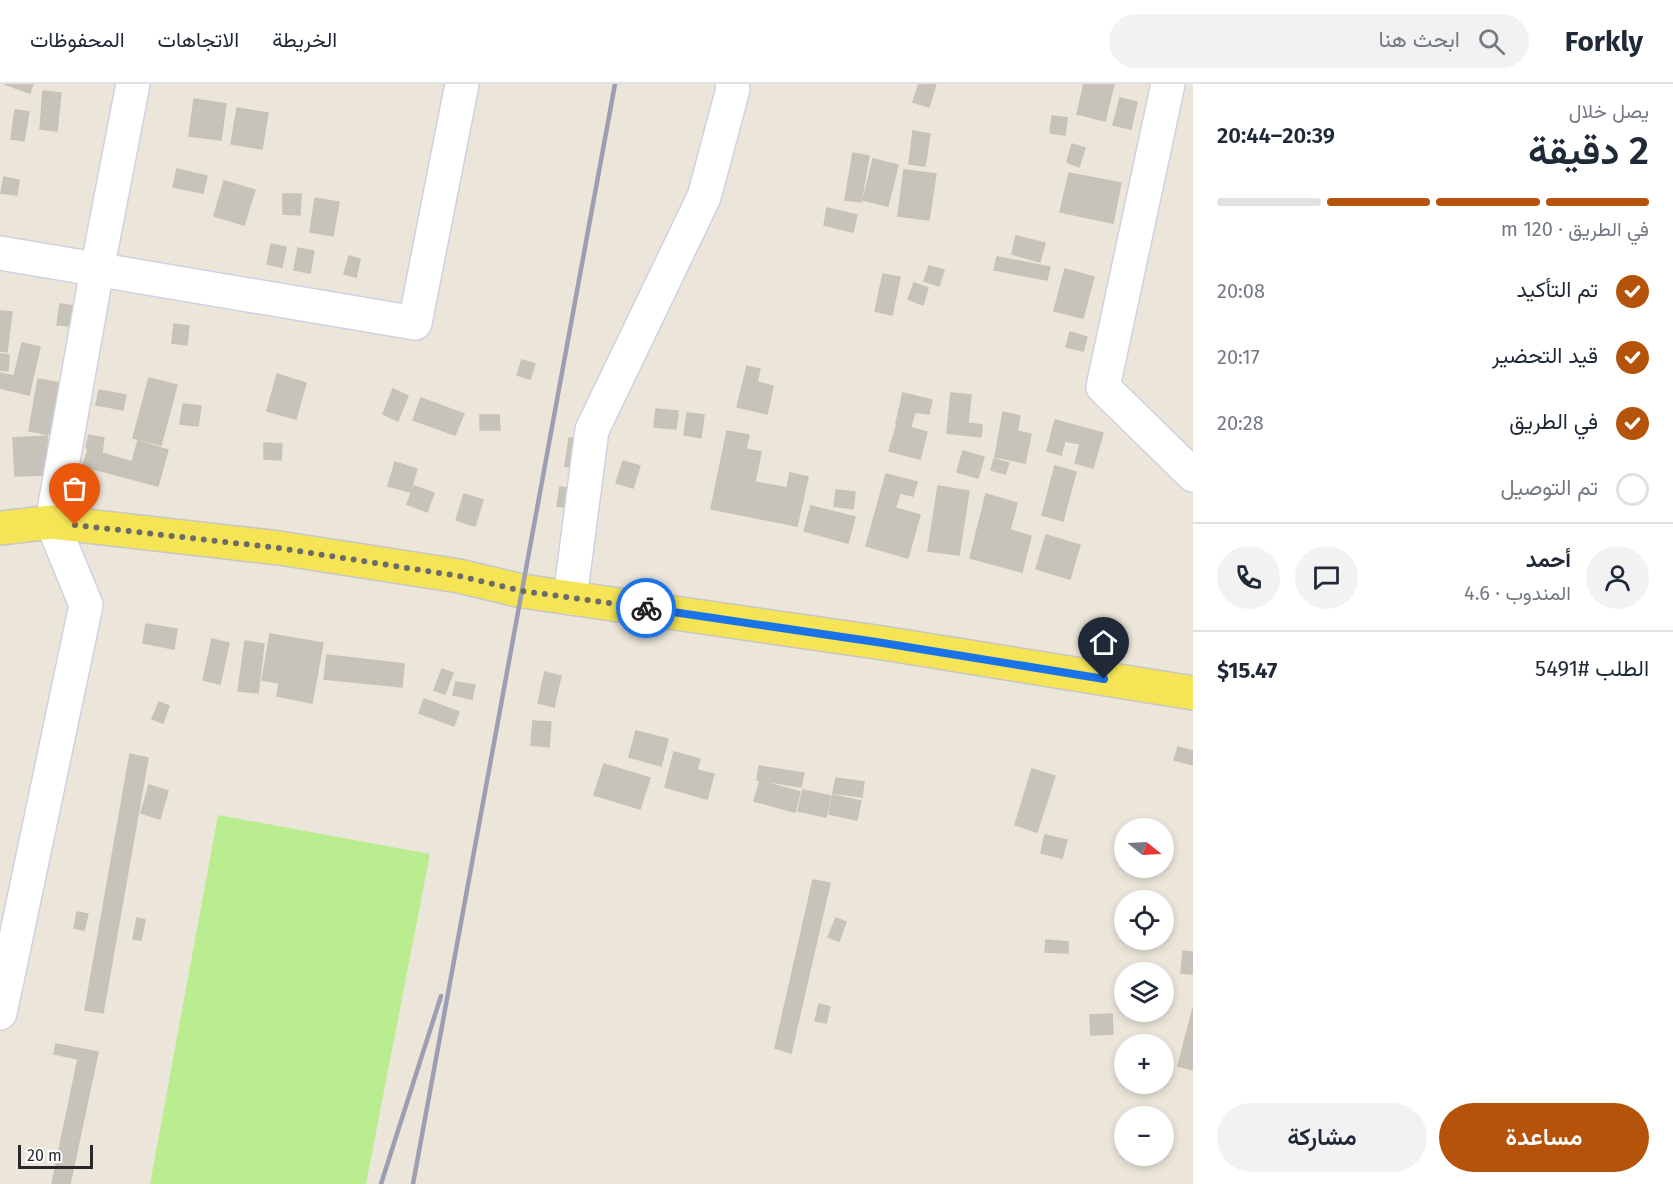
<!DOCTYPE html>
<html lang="ar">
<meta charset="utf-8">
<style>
body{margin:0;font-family:"Fira Sans",Vazirmatn,sans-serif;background:#f2f2f3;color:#1f2937;direction:rtl;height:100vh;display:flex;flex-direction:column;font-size:22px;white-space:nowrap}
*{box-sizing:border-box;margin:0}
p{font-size:20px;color:#747a83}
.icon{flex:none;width:33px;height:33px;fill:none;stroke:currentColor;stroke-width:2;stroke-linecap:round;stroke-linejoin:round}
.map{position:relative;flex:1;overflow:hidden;direction:ltr}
.details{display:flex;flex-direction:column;background:#fff;width:480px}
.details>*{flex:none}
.needle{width:39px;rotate:108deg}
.buttons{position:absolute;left:1114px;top:734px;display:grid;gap:12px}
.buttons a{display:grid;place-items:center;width:60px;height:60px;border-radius:50%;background:#fff;box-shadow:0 3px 9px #0003;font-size:30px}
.scale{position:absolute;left:18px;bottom:15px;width:75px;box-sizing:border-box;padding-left:6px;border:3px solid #292929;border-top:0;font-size:16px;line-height:21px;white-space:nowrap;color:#292929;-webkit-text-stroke:4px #fff;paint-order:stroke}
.pin{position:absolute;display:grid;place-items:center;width:51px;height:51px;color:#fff;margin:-62px -26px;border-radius:50% 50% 50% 0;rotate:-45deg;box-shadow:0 0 6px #0007}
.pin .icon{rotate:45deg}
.courier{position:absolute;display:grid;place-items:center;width:60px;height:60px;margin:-30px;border:4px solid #1a73e8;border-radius:50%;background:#fff;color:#222;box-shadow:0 2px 8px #0007}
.head em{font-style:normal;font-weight:600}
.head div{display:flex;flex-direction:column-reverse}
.head{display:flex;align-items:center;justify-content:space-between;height:102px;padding:0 24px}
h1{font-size:39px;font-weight:600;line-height:45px}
.bar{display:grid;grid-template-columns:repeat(4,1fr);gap:9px 6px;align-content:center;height:72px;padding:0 24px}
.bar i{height:8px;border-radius:4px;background:#e0e1e3}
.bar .current{background:#b45309}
.bar p{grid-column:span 4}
.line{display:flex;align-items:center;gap:15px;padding:0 24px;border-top:2px solid #e0e1e3}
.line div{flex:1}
.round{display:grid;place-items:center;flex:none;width:63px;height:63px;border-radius:32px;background:#f2f2f3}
ol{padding:0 24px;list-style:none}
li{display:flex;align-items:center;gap:18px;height:66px}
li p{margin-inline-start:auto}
li .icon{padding:6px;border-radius:50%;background:#b45309;color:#fff;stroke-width:4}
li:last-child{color:#747a83}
li i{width:33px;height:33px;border:3px solid #e0e1e3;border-radius:50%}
.primary-button{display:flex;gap:12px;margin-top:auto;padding:12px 24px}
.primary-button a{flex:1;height:69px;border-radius:36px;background:#b45309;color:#fff;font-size:24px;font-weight:600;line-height:69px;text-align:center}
.primary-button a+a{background:#f2f2f3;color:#1f2937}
header{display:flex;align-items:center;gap:36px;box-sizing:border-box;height:84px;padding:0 30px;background:#fff;border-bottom:2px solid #e0e1e3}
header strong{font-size:28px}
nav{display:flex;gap:33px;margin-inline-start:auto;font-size:21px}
.search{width:420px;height:54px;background:#f2f2f3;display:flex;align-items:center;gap:15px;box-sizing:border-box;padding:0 21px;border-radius:33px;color:#747a83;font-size:22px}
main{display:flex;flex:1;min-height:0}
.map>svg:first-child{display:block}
.pitch{fill:#b9ed8f}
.building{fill:#c7c3ba;stroke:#c7c3b4;stroke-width:1.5}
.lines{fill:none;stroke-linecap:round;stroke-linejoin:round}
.minor-casing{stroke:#cfd0e2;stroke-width:36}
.major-casing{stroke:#c7c7c7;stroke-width:36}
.minor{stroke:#fff;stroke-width:33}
.major{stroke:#f5e455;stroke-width:33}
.rail{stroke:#9d9db4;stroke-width:4.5}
.done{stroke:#6d6b67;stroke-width:6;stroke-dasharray:0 10.8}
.route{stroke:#1a73e8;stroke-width:8}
</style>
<header>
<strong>Forkly</strong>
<div class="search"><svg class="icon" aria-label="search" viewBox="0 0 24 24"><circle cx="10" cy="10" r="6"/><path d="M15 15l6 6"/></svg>ابحث هنا</div>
<nav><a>الخريطة</a><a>الاتجاهات</a><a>المحفوظات</a></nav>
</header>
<main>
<section class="details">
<div class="head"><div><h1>2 دقيقة</h1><p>يصل خلال</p></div><em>20:39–20:44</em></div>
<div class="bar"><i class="current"></i><i class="current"></i><i class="current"></i><i></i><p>في الطريق · 120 m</p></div>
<ol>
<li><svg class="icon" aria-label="check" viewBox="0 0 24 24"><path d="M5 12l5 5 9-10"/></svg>تم التأكيد<p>20:08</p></li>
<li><svg class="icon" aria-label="check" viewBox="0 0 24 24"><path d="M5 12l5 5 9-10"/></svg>قيد التحضير<p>20:17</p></li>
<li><svg class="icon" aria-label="check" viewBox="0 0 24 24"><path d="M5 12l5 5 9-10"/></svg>في الطريق<p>20:28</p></li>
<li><i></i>تم التوصيل</li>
</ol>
<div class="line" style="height:108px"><a class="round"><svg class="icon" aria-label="person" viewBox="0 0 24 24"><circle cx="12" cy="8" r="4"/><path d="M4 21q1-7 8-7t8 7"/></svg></a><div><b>أحمد</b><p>المندوب · 4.6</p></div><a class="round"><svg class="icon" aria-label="chat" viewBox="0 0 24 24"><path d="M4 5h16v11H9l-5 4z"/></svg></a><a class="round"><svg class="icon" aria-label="phone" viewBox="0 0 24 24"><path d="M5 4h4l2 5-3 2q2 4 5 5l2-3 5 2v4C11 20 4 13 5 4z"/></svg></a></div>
<div class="line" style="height:78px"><div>الطلب #5491</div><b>$15.47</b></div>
<div class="primary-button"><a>مساعدة</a><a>مشاركة</a></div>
</section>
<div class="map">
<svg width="1193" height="1100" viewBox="0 0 1193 1100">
<rect width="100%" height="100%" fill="#ece6da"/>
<!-- pitch -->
<path class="pitch" d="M 218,731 L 430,770 L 366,1100 L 150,1100 Z"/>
<!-- building -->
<path class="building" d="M 4,0 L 33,0 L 30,9 Z
M 919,0 L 936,0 L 929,23 L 913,18 Z
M 1084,0 L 1114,0 L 1105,37 L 1077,30 Z
M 43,7 L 61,9 L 57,47 L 40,45 Z
M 1120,14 L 1137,18 L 1131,45 L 1113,41 Z
M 194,15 L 226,20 L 221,56 L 189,52 Z
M 237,24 L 268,29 L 262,65 L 231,60 Z
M 15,26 L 29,28 L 24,57 L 11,55 Z
M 1052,32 L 1067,34 L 1065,51 L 1050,49 Z
M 913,47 L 930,50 L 925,82 L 909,80 Z
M 1072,60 L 1085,64 L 1079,83 L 1067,78 Z
M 853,69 L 869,72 L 861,118 L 845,116 Z
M 873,75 L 898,81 L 888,122 L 863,116 Z
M 177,85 L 207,92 L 203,109 L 173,103 Z
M 904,86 L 936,90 L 929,136 L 898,132 Z
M 1069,89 L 1121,99 L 1113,139 L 1060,128 Z
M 4,93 L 19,96 L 17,111 L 1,109 Z
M 224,97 L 255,106 L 244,141 L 214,132 Z
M 283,110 L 301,110 L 300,131 L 283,130 Z
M 315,114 L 339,118 L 333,152 L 310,148 Z
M 827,124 L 857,131 L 853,148 L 824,141 Z
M 1016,152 L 1045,159 L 1040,178 L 1012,170 Z
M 271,160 L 286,163 L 282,183 L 267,180 Z
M 298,164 L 314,167 L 310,189 L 294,186 Z
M 349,172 L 360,175 L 356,193 L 344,190 Z
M 997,173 L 1050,183 L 1047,196 L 994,186 Z
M 929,182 L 944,186 L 939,202 L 924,197 Z
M 1065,185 L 1094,193 L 1083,234 L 1054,227 Z
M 883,190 L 900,193 L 892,231 L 875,227 Z
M 914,199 L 928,204 L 923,221 L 908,215 Z
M 60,220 L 73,222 L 70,242 L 57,241 Z
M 0,227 L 12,228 L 7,268 L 0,267 Z
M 174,240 L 189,242 L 187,261 L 172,259 Z
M 1070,248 L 1087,253 L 1083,267 L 1066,263 Z
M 22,259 L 40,263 L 29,311 L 0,304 L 0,289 L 14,292 Z
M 0,270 L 9,271 L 8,287 L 0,286 Z
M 522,276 L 535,280 L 530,295 L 517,291 Z
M 747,282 L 760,285 L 757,298 L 773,302 L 767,330 L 737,323 Z
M 277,290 L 306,299 L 296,335 L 267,327 Z
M 149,294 L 177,301 L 161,361 L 133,354 Z
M 38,295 L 61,299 L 51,351 L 29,347 Z
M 393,305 L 408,312 L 398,337 L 383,330 Z
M 99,306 L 126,311 L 123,326 L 96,321 Z
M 903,309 L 932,316 L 929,330 L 915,328 L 911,342 L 896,339 Z
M 951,309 L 971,311 L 968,339 L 982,341 L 981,353 L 947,349 Z
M 421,314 L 464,330 L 455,351 L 413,336 Z
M 183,320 L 201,322 L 198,342 L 180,340 Z
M 656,325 L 678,327 L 676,345 L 654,343 Z
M 1003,328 L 1020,332 L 1017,347 L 1031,350 L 1025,379 L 995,373 Z
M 687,329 L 704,331 L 701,354 L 684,351 Z
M 480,331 L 499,331 L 500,346 L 480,346 Z
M 1055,336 L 1103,349 L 1093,384 L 1075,379 L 1080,360 L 1065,357 L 1061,371 L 1047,367 Z
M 897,340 L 927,348 L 920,375 L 889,367 Z
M 727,347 L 749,351 L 746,365 L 761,368 L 755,398 L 787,404 L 790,389 L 808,393 L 797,442 L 711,425 Z
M 89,351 L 104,354 L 102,367 L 86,364 Z
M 47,352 L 49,391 L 15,392 L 13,354 Z
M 569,354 L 585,356 L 581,384 L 565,382 Z
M 138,357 L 168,366 L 158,402 L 83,382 L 88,365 L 132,378 Z
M 264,359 L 282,360 L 281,376 L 264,375 Z
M 963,367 L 984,373 L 978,394 L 957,388 Z
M 994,375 L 1009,379 L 1005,390 L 991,386 Z
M 623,377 L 640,382 L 633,404 L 616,399 Z
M 395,378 L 417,385 L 410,408 L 388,402 Z
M 1055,382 L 1076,388 L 1063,437 L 1042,431 Z
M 886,390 L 917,398 L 913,412 L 900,409 L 895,424 L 920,431 L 908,474 L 866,462 Z
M 414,402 L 434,409 L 427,428 L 407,420 Z
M 938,402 L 969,407 L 959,471 L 928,467 Z
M 560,403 L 577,405 L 574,424 L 557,422 Z
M 836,406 L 855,408 L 853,425 L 834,422 Z
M 464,410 L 483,416 L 475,442 L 456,436 Z
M 986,410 L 1017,419 L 1010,446 L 1031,452 L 1022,488 L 970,474 Z
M 811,422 L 855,433 L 848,459 L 804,447 Z
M 1046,451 L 1080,461 L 1070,495 L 1036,485 Z
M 146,540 L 177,545 L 174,565 L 143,559 Z
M 270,550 L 323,559 L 312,619 L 277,612 L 279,599 L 262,596 Z
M 212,555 L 229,559 L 220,600 L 203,596 Z
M 245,557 L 264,560 L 258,609 L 238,607 Z
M 327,571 L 404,580 L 402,603 L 324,595 Z
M 442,585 L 453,589 L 445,610 L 434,606 Z
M 545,588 L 561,592 L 554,623 L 538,619 Z
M 456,598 L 475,601 L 472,615 L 453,611 Z
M 424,615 L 459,628 L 454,642 L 419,629 Z
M 159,618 L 169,622 L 163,639 L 152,635 Z
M 533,637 L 551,638 L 549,663 L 531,661 Z
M 636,647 L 668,655 L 661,682 L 629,673 Z
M 1178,663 L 1193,667 L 1193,681 L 1174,676 Z
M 674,668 L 700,675 L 697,686 L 714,690 L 707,715 L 665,703 Z
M 130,670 L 148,674 L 103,929 L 85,926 Z
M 604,680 L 650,694 L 640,725 L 594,711 Z
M 759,682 L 804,689 L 801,703 L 757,696 Z
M 1032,685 L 1055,692 L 1037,748 L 1015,741 Z
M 836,694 L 864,698 L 862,713 L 833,709 Z
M 760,697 L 800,708 L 795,728 L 754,717 Z
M 149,701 L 168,707 L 160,735 L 141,729 Z
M 803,706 L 831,712 L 826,733 L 798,727 Z
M 833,711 L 861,717 L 857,736 L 829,730 Z
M 1045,751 L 1067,756 L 1062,774 L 1041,769 Z
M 813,796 L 830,799 L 791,969 L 775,964 Z
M 77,828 L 88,830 L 84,846 L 74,844 Z
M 137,834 L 145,836 L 141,856 L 133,855 Z
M 836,834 L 846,838 L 839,857 L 828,853 Z
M 1046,856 L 1068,858 L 1068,869 L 1045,868 Z
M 1183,867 L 1193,868 L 1193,890 L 1181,889 Z
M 819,920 L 830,923 L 826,939 L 815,937 Z
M 1193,924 L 1193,986 L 1178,982 Z
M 1112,930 L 1113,950 L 1091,951 L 1090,931 Z
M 56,960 L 98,968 L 70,1100 L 52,1100 L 78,975 L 54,970 Z"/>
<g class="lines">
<!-- minor casing -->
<g class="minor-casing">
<path id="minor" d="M 1168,0 L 1103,303 L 1193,391
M 0,169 L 415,239 L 462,0
M 570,514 L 592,346 L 704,113 L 733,5 L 732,0
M 0,929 L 86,521 L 52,438 L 97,186 L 133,0"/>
</g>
<!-- major casing -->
<g class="major-casing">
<path id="major" d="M 0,444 L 52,438 L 279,464 L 459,492 L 522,507 L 883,559 L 1193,609"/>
</g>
<!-- minor -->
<use href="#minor" class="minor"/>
<!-- major -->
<use href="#major" class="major"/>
<!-- rail -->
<path class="rail" d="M 381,1100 L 441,912
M 413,1100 L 615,0"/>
</g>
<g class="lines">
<!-- done -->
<path class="done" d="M 75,441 L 279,464 L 459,492 L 522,507 L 646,524"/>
<!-- route -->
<path class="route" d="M 646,524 L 883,559 L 1104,595"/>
</g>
</svg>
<div class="buttons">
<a><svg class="needle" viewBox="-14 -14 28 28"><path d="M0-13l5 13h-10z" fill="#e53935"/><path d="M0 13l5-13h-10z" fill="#747a83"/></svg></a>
<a><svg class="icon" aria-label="locate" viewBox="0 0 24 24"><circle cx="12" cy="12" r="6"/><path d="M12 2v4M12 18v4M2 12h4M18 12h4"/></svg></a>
<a><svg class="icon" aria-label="layers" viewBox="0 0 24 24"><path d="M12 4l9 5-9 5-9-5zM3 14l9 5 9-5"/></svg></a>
<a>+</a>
<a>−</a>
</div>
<div class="scale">20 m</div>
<div class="pin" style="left:75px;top:441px;background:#ea580c"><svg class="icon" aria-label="bag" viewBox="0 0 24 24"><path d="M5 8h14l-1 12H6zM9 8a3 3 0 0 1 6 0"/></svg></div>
<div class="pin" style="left:1104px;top:595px;background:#1f2937"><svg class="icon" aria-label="home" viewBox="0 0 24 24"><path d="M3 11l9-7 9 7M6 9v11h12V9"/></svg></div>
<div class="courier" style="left:646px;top:524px"><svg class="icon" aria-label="bike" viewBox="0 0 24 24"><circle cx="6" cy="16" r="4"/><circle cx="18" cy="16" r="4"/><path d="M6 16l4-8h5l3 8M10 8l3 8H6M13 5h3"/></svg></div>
</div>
</main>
